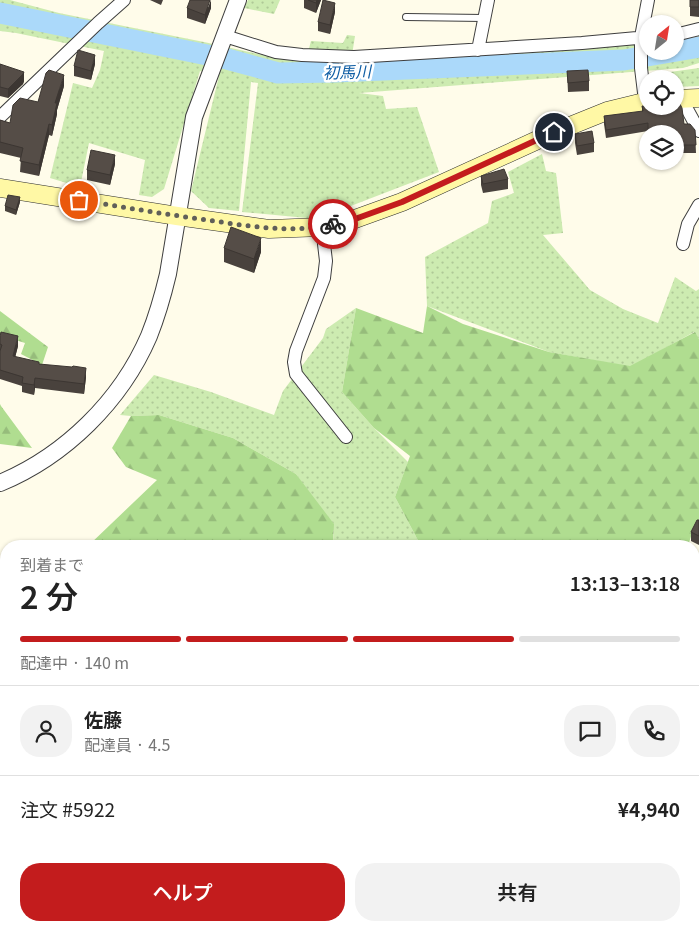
<!DOCTYPE html>
<html lang="ja">
<meta charset="utf-8">
<style>
body{margin:0;font-family:Georgia,"Noto Sans JP",serif;background:#f2f2f2;color:#222;height:100vh;display:flex;flex-direction:column;font-size:19px;white-space:nowrap}
*{box-sizing:border-box;margin:0}
p{font-size:16px;color:#767676}
.icon{flex:none;width:28px;height:28px;fill:none;stroke:currentColor;stroke-width:2;stroke-linecap:round;stroke-linejoin:round}
.map{position:relative;flex:1;overflow:hidden}
.drawer{position:absolute;left:0px;top:540px;width:700px;height:391px;display:flex;flex-direction:column;background:#fff;border-radius:20px 20px 0 0;box-shadow:0 1px 4px #0004}
.drawer>*{flex:none}
.needle{width:32px;rotate:30deg}
.tools{position:absolute;left:639px;top:15px;display:grid;gap:10px}
.tools a{display:grid;place-items:center;width:45px;height:45px;border-radius:50%;background:#fff;box-shadow:0 1px 4px #0004;font-size:25px}
.pin{position:absolute;display:grid;place-items:center;width:42px;height:42px;color:#fff;margin:-21px;border:2px solid #fff;border-radius:50%;box-shadow:0 1px 5px #0007}
.courier{position:absolute;display:grid;place-items:center;width:50px;height:50px;margin:-25px;border:4px solid #c31c1d;border-radius:50%;background:#fff;color:#222;box-shadow:0 1px 6px #0007}
.headline em{font-style:normal;font-weight:600}
.headline div{display:flex;flex-direction:column-reverse}
.headline{display:flex;align-items:center;justify-content:space-between;height:85px;padding:0 20px}
h1{font-size:32px;font-weight:600;line-height:38px}
.bar{display:grid;grid-template-columns:repeat(4,1fr);gap:8px 5px;align-content:center;height:60px;padding:0 20px}
.bar i{height:6px;border-radius:4px;background:#e0e0e0}
.bar .current{background:#c31c1d}
.bar p{grid-column:span 4}
.line{display:flex;align-items:center;gap:12px;padding:0 20px;border-top:1px solid #e0e0e0}
.line div{flex:1}
.round{display:grid;place-items:center;flex:none;width:52px;height:52px;border-radius:20px;background:#f2f2f2}
.primary-button{display:flex;gap:10px;margin-top:auto;padding:10px 20px}
.primary-button a{flex:1;height:58px;border-radius:20px;background:#c31c1d;color:#fff;font-size:20px;font-weight:600;line-height:58px;text-align:center}
.primary-button a+a{background:#f2f2f2;color:#222}
.map>svg:first-child{display:block}
.green{fill:url(#green-dots)}
.forest{fill:url(#forest-firs)}
.lines{fill:none;stroke-linecap:round;stroke-linejoin:round}
.river{stroke:#abd9fa;stroke-width:21}
.service-casing{stroke:#3e3e3e;stroke-width:8}
.minor-casing{stroke:#3e3e3e;stroke-width:14}
.tertiary-casing{stroke:#3e3e3e;stroke-width:18}
.secondary-casing{stroke:#2d2d2d;stroke-width:19}
.service{stroke:#fff;stroke-width:6}
.minor{stroke:#fff;stroke-width:12}
.tertiary{stroke:#fff;stroke-width:16}
.secondary{stroke:#fff8a5;stroke-width:18}
.wall{fill:#49423d}
.shaded-wall{fill:#3c3632}
.building{fill:#554d47;stroke:#3c3632}
.done{stroke:#605f59;stroke-width:5;stroke-dasharray:0 9}
.route{stroke:#c31c1d;stroke-width:6}
.labels{text-anchor:middle;dominant-baseline:central;stroke-width:5;stroke-linejoin:round;paint-order:stroke}
.water-label{font-size:16px;font-style:italic;fill:#0e5da4;stroke:#fff}
</style>
<div class="map">
<svg width="699" height="931" viewBox="0 0 699 931">
<defs>
<pattern id="green-dots" width="8" height="8" patternUnits="userSpaceOnUse" patternTransform="scale(1.25)"><rect width="8" height="8" fill="#cdebb1"/><path d="M2 2h.1M6 6h.1" fill="none" stroke="#afc897" stroke-width="1.8" stroke-linecap="round"/></pattern>
<pattern id="forest-firs" width="22" height="20" patternUnits="userSpaceOnUse" patternTransform="scale(1.25)"><rect width="22" height="20" fill="#b0dd90"/><path d="M5 1l3.5 6h-7zM16 11l3.5 6h-7z" fill="#96bc7b"/></pattern>
</defs>
<rect width="100%" height="100%" fill="#fffcea"/>
<!-- green -->
<path class="green" d="M 0,0 L 10,0 L 59,13 L 204,42 L 272,57 L 480,56 L 647,43 L 648,51 L 675,51 L 675,42 L 685,41 L 699,36 L 699,63 L 683,68 L 359,93 L 383,96 L 386,109 L 417,107 L 439,172 L 317,219 L 242,212 L 258,83 L 251,82 L 239,211 L 209,208 L 191,191 L 219,76 L 200,71 L 164,189 L 152,197 L 139,195 L 145,160 L 89,143 L 80,187 L 50,178 L 73,83 L 92,88 L 100,70 L 104,51 L 16,33 L 0,31 Z
M 248,0 L 280,0 L 274,14 L 244,8 Z
M 347,35 L 355,36 L 352,55 L 308,52 L 311,41 L 343,43 Z
M 699,68 L 699,86 L 675,87 L 675,79 L 648,79 L 648,75 Z
M 542,154 L 546,171 L 556,173 L 563,233 L 543,235 L 590,290 L 623,309 L 658,323 L 675,277 L 696,291 L 699,289 L 699,339 L 694,332 L 631,367 L 549,352 L 427,306 L 425,257 L 488,223 L 492,201 L 514,193 L 508,172 Z
M 356,308 L 342,392 L 374,428 L 408,462 L 395,497 L 421,546 L 333,546 L 334,531 L 296,474 L 233,438 L 159,415 L 131,416 L 120,415 L 154,375 L 211,392 L 274,415 L 283,391 L 323,338 L 326,329 Z
M 6,701 L 6,806 L 0,811 L 0,712 Z
M 699,782 L 699,834 L 694,835 L 694,784 Z
M 598,925 L 662,925 L 658,931 L 592,931 Z"/>
<!-- forest -->
<path class="forest" d="M 427,306 L 463,324 L 549,352 L 630,366 L 695,332 L 699,339 L 699,530 L 693,530 L 688,546 L 421,546 L 395,497 L 410,456 L 374,428 L 342,392 L 356,308 L 423,333 Z
M 0,311 L 48,347 L 42,365 L 21,354 L 25,343 L 0,335 Z
M 0,404 L 1,406 L 32,448 L 0,444 Z
M 159,415 L 233,438 L 296,474 L 334,524 L 333,546 L 88,546 L 157,480 L 126,467 L 112,448 L 131,416 Z
M 0,586 L 6,587 L 6,701 L 0,712 Z
M 6,806 L 6,925 L 265,925 L 254,931 L 0,931 L 0,811 Z"/>
<g class="lines">
<!-- river -->
<path class="river" d="M 0,13 L 227,59 L 278,73 L 335,72 L 624,60 L 699,47"/>
<!-- service casing -->
<g class="service-casing">
<path id="service" d="M 406,17 L 484,18
M 0,726 L 6,714"/>
</g>
<!-- minor casing -->
<g class="minor-casing">
<path id="minor" d="M 675,35 L 699,29
M 225,36 L 276,52 L 302,55 L 354,57 L 582,43 L 648,37
M 478,50 L 488,0
M 681,98 L 699,131
M 645,101 L 641,68 L 641,37 L 648,0
M 0,117 L 98,23 L 124,0
M 322,227 L 326,261 L 324,278 L 296,351 L 294,362 L 296,374 L 346,437
M 683,244 L 688,224 L 699,205
M 694,737 L 699,739
M 694,884 L 699,887
M 510,925 L 512,931
M 585,931 L 592,925
M 665,931 L 669,925"/>
</g>
<!-- tertiary casing -->
<g class="tertiary-casing">
<path id="tertiary" d="M 0,483 C 65,456 121,401 149,336 C 157,316 163,295 168,274 L 194,117 L 238,0
M 694,712 L 699,707
M 276,931 L 286,925"/>
</g>
<!-- secondary casing -->
<g class="secondary-casing">
<path id="secondary" d="M 675,99 L 699,98
M 0,188 L 177,216 L 269,229 L 322,227 L 355,219 L 402,202 L 555,132 L 607,111 L 648,101"/>
</g>
<!-- service -->
<use href="#service" class="service"/>
<!-- minor -->
<use href="#minor" class="minor"/>
<!-- tertiary -->
<use href="#tertiary" class="tertiary"/>
<!-- secondary -->
<use href="#secondary" class="secondary"/>
</g>
<!-- wall -->
<path class="wall" d="M 150,0 L 163,0 L 161,5 Z
M 304,0 L 321,0 L 316,13 L 304,8 Z
M 699,0 L 699,17 L 690,16 L 690,7 Z
M 187,8 L 211,8 L 205,24 L 187,18 Z
M 335,12 L 330,34 L 318,31 L 318,22 Z
M 0,64 L 24,81 L 23,84 L 8,98 L 0,96 Z
M 95,64 L 91,80 L 74,76 L 74,66 Z
M 567,71 L 589,81 L 589,91 L 568,92 Z
M 64,86 L 57,110 L 57,114 L 52,136 L 49,135 L 39,176 L 20,172 L 21,158 L 0,153 L 0,120 L 10,123 L 38,102 Z
M 642,106 L 684,124 L 695,130 L 696,153 L 675,153 L 675,134 L 648,131 L 606,138 L 604,124 L 604,116 L 642,112 Z
M 575,134 L 594,143 L 594,152 L 577,155 L 575,143 Z
M 115,164 L 110,185 L 87,180 L 87,170 Z
M 481,176 L 508,179 L 508,189 L 483,193 L 481,185 Z
M 20,202 L 16,215 L 5,211 L 5,206 Z
M 224,248 L 261,252 L 254,273 L 224,262 Z
M 0,336 L 18,346 L 15,357 L 86,377 L 84,394 L 35,388 L 34,395 L 22,392 L 22,386 L 0,379 Z
M 699,520 L 699,545 L 691,541 L 691,532 Z
M 699,579 L 699,624 L 694,618 L 694,583 Z
M 694,663 L 699,667 L 699,690 L 697,693 L 694,690 Z
M 548,925 L 573,925 L 573,926 L 571,931 L 548,931 Z"/>
<!-- shaded-wall -->
<path class="shaded-wall" d="M 211,0 L 211,8 L 205,24 L 205,15 Z
M 317,0 L 321,0 L 316,13 L 316,3 Z
M 335,3 L 335,12 L 330,34 L 330,25 Z
M 95,55 L 95,64 L 91,80 L 91,71 Z
M 24,72 L 24,81 L 23,84 L 8,98 L 8,89 Z
M 64,75 L 64,86 L 57,110 L 57,114 L 52,136 L 52,125 L 55,103 Z
M 49,124 L 49,135 L 39,176 L 39,165 Z
M 115,155 L 115,164 L 110,185 L 110,175 Z
M 20,197 L 20,202 L 16,215 L 16,210 Z
M 261,238 L 261,252 L 254,273 L 254,259 Z
M 18,336 L 18,346 L 13,366 L 13,356 Z
M 86,368 L 86,377 L 84,394 L 84,384 Z
M 35,378 L 35,388 L 34,395 L 34,385 Z
M 699,681 L 699,690 L 697,693 L 697,683 Z
M 569,925 L 573,925 L 573,926 L 571,931 L 566,931 Z"/>
<!-- building -->
<path class="building" d="M 190,0 L 210,0 L 205,15 L 187,8 Z
M 308,0 L 317,0 L 316,3 Z
M 323,0 L 335,3 L 330,25 L 318,22 Z
M 690,0 L 699,0 L 699,7 L 690,7 Z
M 78,50 L 95,55 L 91,71 L 74,66 Z
M 0,64 L 24,72 L 23,74 L 8,89 L 0,87 Z
M 49,70 L 64,75 L 55,103 L 57,103 L 52,125 L 49,124 L 39,165 L 20,161 L 23,148 L 0,142 L 0,120 L 10,123 L 13,105 L 20,98 L 38,102 L 46,73 Z
M 588,70 L 589,81 L 568,83 L 567,71 Z
M 679,102 L 682,108 L 684,124 L 690,124 L 695,130 L 696,145 L 675,145 L 675,134 L 648,134 L 648,123 L 606,130 L 604,116 L 643,111 L 642,106 L 675,106 L 675,103 Z
M 592,131 L 594,143 L 577,146 L 575,134 Z
M 91,150 L 115,155 L 110,175 L 87,170 Z
M 504,169 L 508,179 L 483,184 L 481,176 Z
M 8,195 L 20,197 L 16,210 L 5,206 Z
M 231,227 L 261,238 L 254,259 L 224,248 Z
M 1,332 L 18,336 L 13,356 L 39,362 L 39,364 L 72,367 L 73,366 L 86,368 L 84,384 L 35,378 L 34,385 L 22,383 L 23,377 L 0,370 L 0,351 L 2,345 L 0,344 L 0,336 Z
M 697,520 L 699,520 L 699,536 L 691,532 Z
M 699,579 L 699,610 L 694,604 L 694,583 Z
M 694,662 L 699,667 L 699,681 L 697,683 L 694,680 Z
M 699,904 L 699,931 L 685,931 L 688,925 L 694,925 L 694,915 Z
M 554,925 L 569,925 L 566,931 L 564,931 Z"/>
<g class="lines">
<!-- done -->
<path class="done" d="M 79,200 C 122,207 164,214 207,220 C 249,226 292,234 333,224"/>
<!-- route -->
<path class="route" d="M 333,224 L 355,219 L 402,202 L 554,132"/>
</g>
<g class="labels">
<!-- water labels -->
<g class="water-label">
<text transform="translate(347 71) rotate(-2)">初馬川</text>
</g>
</g>
</svg>
<div class="tools">
<a><svg class="needle" viewBox="-14 -14 28 28"><path d="M0-13l5 13h-10z" fill="#e53935"/><path d="M0 13l5-13h-10z" fill="#767676"/></svg></a>
<a><svg class="icon" aria-label="locate" viewBox="0 0 24 24"><circle cx="12" cy="12" r="6"/><path d="M12 2v4M12 18v4M2 12h4M18 12h4"/></svg></a>
<a><svg class="icon" aria-label="layers" viewBox="0 0 24 24"><path d="M12 4l9 5-9 5-9-5zM3 14l9 5 9-5"/></svg></a>
</div>
<div class="pin" style="left:79px;top:200px;background:#ea580c"><svg class="icon" aria-label="bag" viewBox="0 0 24 24"><path d="M5 8h14l-1 12H6zM9 8a3 3 0 0 1 6 0"/></svg></div>
<div class="pin" style="left:554px;top:132px;background:#1f2937"><svg class="icon" aria-label="home" viewBox="0 0 24 24"><path d="M3 11l9-7 9 7M6 9v11h12V9"/></svg></div>
<div class="courier" style="left:333px;top:224px"><svg class="icon" aria-label="bike" viewBox="0 0 24 24"><circle cx="6" cy="16" r="4"/><circle cx="18" cy="16" r="4"/><path d="M6 16l4-8h5l3 8M10 8l3 8H6M13 5h3"/></svg></div>
<section class="drawer">
<div class="headline"><div><h1>2 分</h1><p>到着まで</p></div><em>13:13–13:18</em></div>
<div class="bar"><i class="current"></i><i class="current"></i><i class="current"></i><i></i><p>配達中 · 140 m</p></div>
<div class="line" style="height:90px"><a class="round"><svg class="icon" aria-label="person" viewBox="0 0 24 24"><circle cx="12" cy="8" r="4"/><path d="M4 21q1-7 8-7t8 7"/></svg></a><div><b>佐藤</b><p>配達員 · 4.5</p></div><a class="round"><svg class="icon" aria-label="chat" viewBox="0 0 24 24"><path d="M4 5h16v11H9l-5 4z"/></svg></a><a class="round"><svg class="icon" aria-label="phone" viewBox="0 0 24 24"><path d="M5 4h4l2 5-3 2q2 4 5 5l2-3 5 2v4C11 20 4 13 5 4z"/></svg></a></div>
<div class="line" style="height:65px"><div>注文 #5922</div><b>¥4,940</b></div>
<div class="primary-button"><a>ヘルプ</a><a>共有</a></div>
</section>
</div>
